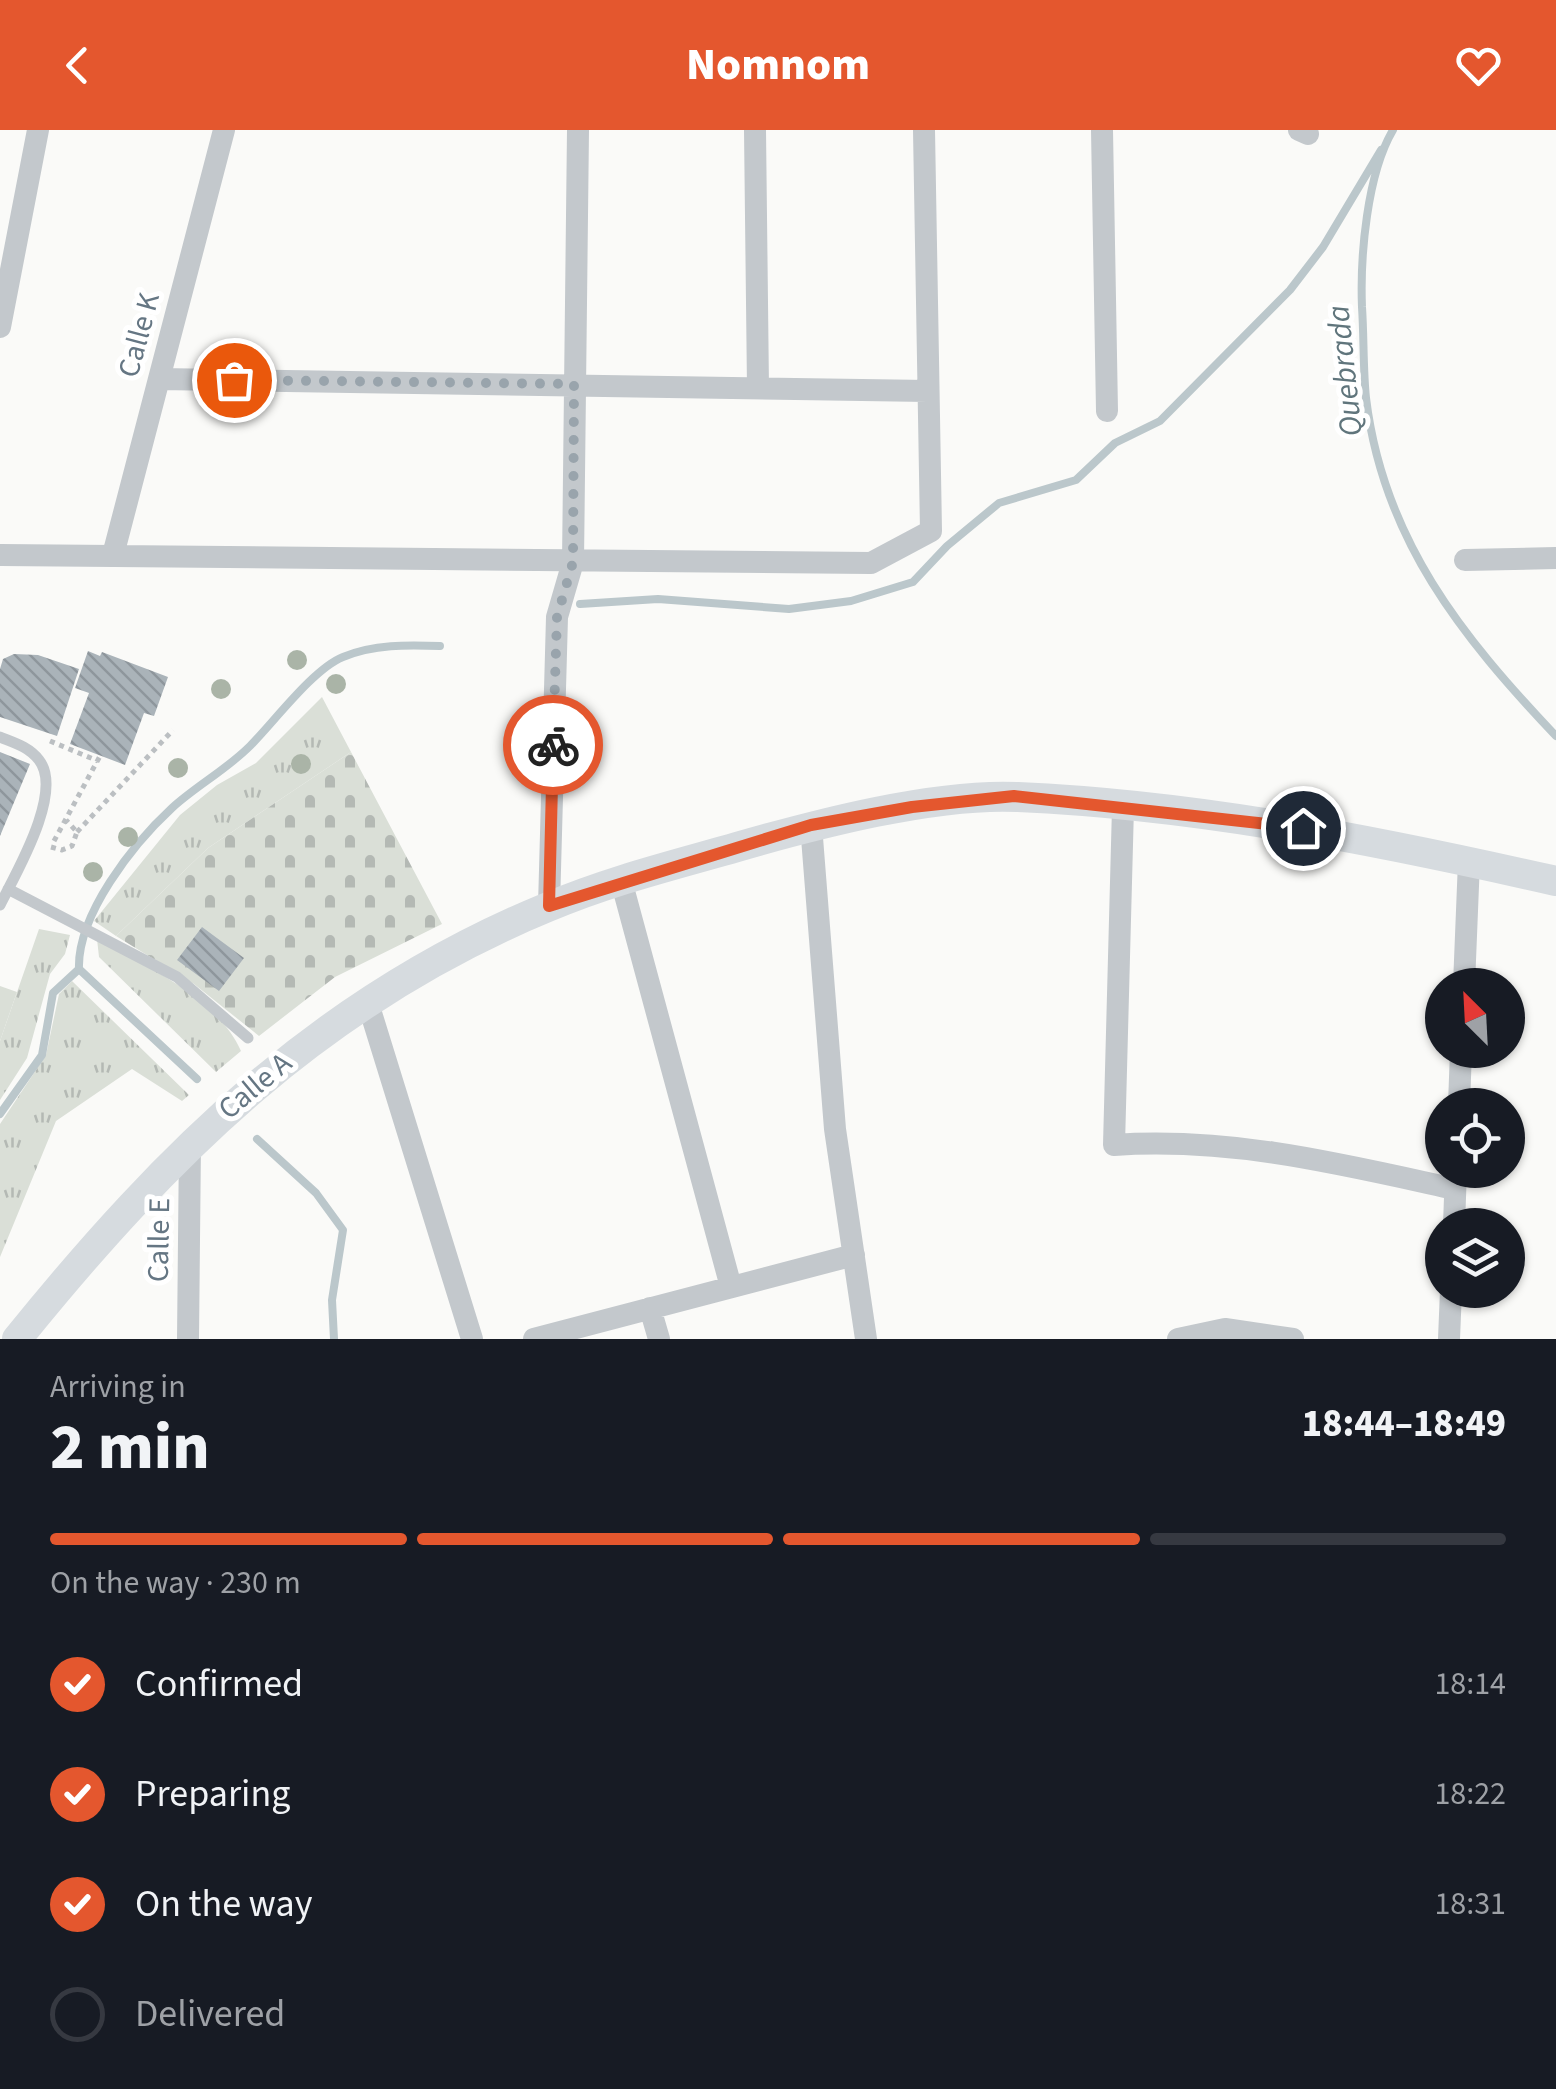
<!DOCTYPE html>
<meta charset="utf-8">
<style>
body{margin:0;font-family:"Source Sans 3",sans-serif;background:#242831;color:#f1f3f6;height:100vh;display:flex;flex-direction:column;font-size:38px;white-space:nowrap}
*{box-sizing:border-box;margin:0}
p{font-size:32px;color:#9ea1a6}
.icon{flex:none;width:55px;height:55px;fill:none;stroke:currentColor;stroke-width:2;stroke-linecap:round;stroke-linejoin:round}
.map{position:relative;height:1209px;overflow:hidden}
.details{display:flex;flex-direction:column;background:#171b24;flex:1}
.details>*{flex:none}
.needle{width:65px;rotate:336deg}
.fabs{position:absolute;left:1425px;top:838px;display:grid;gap:20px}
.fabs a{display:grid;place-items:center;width:100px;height:100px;border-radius:50%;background:#171b24;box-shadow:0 2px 8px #0004;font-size:50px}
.pin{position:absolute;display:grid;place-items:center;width:85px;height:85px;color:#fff;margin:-42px;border:5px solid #fff;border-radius:50%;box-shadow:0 2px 10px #0007}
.courier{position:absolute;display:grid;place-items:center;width:100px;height:100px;margin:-50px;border:8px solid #e4572e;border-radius:50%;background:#fff;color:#222;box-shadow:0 2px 12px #0007}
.overview em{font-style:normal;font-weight:800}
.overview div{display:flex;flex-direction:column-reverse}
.overview{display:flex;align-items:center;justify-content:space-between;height:170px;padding:0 50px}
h1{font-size:65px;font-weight:800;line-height:75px}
.bar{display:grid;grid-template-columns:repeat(4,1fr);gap:15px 10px;align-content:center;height:120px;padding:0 50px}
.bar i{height:12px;border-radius:8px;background:#363941}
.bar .current{background:#e4572e}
.bar p{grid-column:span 4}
ol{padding:0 50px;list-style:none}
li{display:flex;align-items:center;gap:30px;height:110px}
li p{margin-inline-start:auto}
li .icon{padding:10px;border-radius:50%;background:#e4572e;color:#fff;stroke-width:4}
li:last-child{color:#9ea1a6}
li i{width:55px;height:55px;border:5px solid #363941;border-radius:50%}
header{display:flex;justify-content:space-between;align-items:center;height:130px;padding:0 50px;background:#e4572e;color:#fff;font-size:45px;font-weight:800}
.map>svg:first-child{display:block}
.grass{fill:url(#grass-tufts)}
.cemetery{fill:url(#cemetery-stones)}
.garden{fill:#dadfd7}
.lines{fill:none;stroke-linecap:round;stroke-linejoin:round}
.stream{stroke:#bbc7cb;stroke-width:8}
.building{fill:url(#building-back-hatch)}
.path{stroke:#bbbfc2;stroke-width:5;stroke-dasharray:5 5;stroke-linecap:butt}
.lane{stroke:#c3c8cc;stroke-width:11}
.street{stroke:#c3c8cc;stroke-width:22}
.secondary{stroke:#d6dbdf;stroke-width:30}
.tree{fill:#aab4a7}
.done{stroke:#99a4ac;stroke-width:10;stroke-dasharray:0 18}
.route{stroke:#e4572e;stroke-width:12}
.labels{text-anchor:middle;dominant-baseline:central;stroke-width:10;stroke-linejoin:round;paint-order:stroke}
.street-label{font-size:30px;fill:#657683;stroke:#fff}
.water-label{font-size:32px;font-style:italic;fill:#60757c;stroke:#fff}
</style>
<header><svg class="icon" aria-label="back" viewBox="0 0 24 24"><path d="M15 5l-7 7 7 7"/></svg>Nomnom<svg class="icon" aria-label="heart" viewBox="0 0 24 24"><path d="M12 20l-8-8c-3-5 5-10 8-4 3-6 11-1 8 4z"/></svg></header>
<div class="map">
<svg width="1556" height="1209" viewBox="0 0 1556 1209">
<defs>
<pattern id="grass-tufts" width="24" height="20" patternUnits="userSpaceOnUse" patternTransform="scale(2.5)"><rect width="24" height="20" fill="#dadfd7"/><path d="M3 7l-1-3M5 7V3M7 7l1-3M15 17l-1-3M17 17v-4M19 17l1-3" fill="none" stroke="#b4b9b4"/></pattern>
<pattern id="cemetery-stones" width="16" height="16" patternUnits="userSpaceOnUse" patternTransform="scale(2.5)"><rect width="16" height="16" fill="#dadfd7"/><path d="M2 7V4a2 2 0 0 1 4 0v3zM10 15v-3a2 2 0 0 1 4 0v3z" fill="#b4b9b4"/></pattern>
<pattern id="building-back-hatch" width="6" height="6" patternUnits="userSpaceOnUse" patternTransform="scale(2.5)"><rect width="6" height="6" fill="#aab3b9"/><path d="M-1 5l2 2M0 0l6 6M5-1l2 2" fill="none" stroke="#8e969c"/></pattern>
</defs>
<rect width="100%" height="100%" fill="#fafaf8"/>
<!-- grass -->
<path class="grass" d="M 322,567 L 351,622 L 208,718 L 116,806 L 94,791 L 180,685 L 217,655 L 256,633 Z
M 39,799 L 70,805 L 65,824 L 50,844 L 27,928 L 0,970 L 0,911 Z
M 97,809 C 146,837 217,867 241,921 L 216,942 L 99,827 Z
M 72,851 L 189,965 L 182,971 L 132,939 L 56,991 L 0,1127 L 0,994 L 46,925 L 59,864 Z"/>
<!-- cemetery -->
<path class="cemetery" d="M 351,622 L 442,794 L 335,847 L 259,906 L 194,854 L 116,806 L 208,718 Z"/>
<!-- garden -->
<path class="garden" d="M 0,856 L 17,862 L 0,911 Z"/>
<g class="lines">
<!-- stream -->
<path class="stream" d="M 1393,0 C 1367,44 1360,126 1362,177 C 1364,207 1363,239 1366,268 C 1383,409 1462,507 1556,606
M 580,474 L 658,469 L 789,479 L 851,471 L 913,452 L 947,416 L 999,373 L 1076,350 L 1115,313 L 1160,291 L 1290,160 L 1323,117 L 1381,20
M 197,949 L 79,839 C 77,785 133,714 172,678 C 196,656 226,640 250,616 C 274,592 313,539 343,527 C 374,514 407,515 440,516
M 0,984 L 42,925 L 53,863 L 79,839
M 257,1009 L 316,1063 L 343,1100 L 332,1170 L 334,1209"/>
</g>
<!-- building -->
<path class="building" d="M 88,521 L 100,526 L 102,522 L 168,547 L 154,586 L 144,583 L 125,635 L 70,614 L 89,563 L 75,558 Z
M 14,524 L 38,525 L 79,539 L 57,606 L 0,587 L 0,539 L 3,529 Z
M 0,622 L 30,634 L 0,706 Z
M 202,797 L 244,828 L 219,861 L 177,830 Z"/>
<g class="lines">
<!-- path -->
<path class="path" d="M 50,611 L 98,631
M 77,702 L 173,600
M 54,711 L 100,626
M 51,717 L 62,720 L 72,716 L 77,702 L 66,690"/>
<!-- lane -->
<path class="lane" d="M 0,607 C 15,613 29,617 39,630 C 64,662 16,743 0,775
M 8,759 L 177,847 L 248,908"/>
<!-- street -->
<path class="street" d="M 755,0 L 758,258
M 1102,0 L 1107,281
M 1299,0 L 1308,4
M 0,197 L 38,0
M 159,249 L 928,261
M 0,425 L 871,433 L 931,401 L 924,0
M 113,425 L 224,0
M 1465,430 L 1556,428
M 1123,677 L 1114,1015 C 1232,1007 1341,1034 1455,1059
M 811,695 L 835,999 L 866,1209
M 621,750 L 731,1157
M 549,776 L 557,487 L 573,432 L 578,0
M 1464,855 L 1469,731
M 367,870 L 472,1209
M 1459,975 L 1461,920
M 1454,1095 L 1456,1040
M 650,1178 L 659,1209
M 188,1209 L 190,1012
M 534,1209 L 854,1125
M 1178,1209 L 1225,1199 L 1293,1209
M 1449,1209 L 1451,1160"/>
<!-- secondary -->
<path class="secondary" d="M 17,1209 C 168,1022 322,870 548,777 C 609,751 674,735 737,717 C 817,694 935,663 1018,667 C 1200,675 1379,711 1556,751"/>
</g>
<!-- trees -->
<g class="tree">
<circle cx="297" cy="530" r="10"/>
<circle cx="336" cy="554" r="10"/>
<circle cx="221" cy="559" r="10"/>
<circle cx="301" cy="634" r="10"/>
<circle cx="178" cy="638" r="10"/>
<circle cx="128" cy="707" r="10"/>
<circle cx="93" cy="742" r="10"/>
</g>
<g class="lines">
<!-- done -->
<path class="done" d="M 234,250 L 574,254 L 573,432 L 557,487 L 553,615"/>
<!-- route -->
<path class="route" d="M 553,615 L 549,776 L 811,695 L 912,677 L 1014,666 L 1303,698"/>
</g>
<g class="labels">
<!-- street labels -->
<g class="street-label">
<text transform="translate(139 205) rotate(-75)">Calle K</text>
<text transform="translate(255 956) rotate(-40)">Calle A</text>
<text transform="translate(159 1110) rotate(-89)">Calle E</text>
</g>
<!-- water labels -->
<g class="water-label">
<text transform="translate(1345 241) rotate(-96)">Quebrada</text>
</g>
</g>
</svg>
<div class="fabs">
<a><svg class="needle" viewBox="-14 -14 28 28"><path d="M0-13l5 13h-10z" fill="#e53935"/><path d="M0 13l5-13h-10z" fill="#9ea1a6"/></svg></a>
<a><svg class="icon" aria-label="locate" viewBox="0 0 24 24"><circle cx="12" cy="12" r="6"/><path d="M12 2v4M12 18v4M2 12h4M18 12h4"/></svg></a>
<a><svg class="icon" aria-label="layers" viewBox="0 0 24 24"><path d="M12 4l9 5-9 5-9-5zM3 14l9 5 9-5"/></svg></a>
</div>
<div class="pin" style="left:234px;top:250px;background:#ea580c"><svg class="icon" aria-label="bag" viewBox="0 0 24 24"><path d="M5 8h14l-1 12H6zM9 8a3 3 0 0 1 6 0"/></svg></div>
<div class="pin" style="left:1303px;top:698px;background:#1f2937"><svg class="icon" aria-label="home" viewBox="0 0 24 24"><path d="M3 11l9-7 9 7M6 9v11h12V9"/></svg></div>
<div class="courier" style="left:553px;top:615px"><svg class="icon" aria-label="bike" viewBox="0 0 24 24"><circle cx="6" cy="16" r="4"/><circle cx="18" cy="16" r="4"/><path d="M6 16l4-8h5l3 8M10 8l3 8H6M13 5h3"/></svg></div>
</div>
<section class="details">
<div class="overview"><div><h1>2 min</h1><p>Arriving in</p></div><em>18:44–18:49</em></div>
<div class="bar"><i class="current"></i><i class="current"></i><i class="current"></i><i></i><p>On the way · 230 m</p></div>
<ol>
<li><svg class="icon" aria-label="check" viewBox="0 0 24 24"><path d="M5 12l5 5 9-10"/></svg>Confirmed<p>18:14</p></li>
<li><svg class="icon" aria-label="check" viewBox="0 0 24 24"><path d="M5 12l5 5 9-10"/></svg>Preparing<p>18:22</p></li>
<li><svg class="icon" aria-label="check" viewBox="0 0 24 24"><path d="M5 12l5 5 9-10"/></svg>On the way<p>18:31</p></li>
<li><i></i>Delivered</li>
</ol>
</section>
